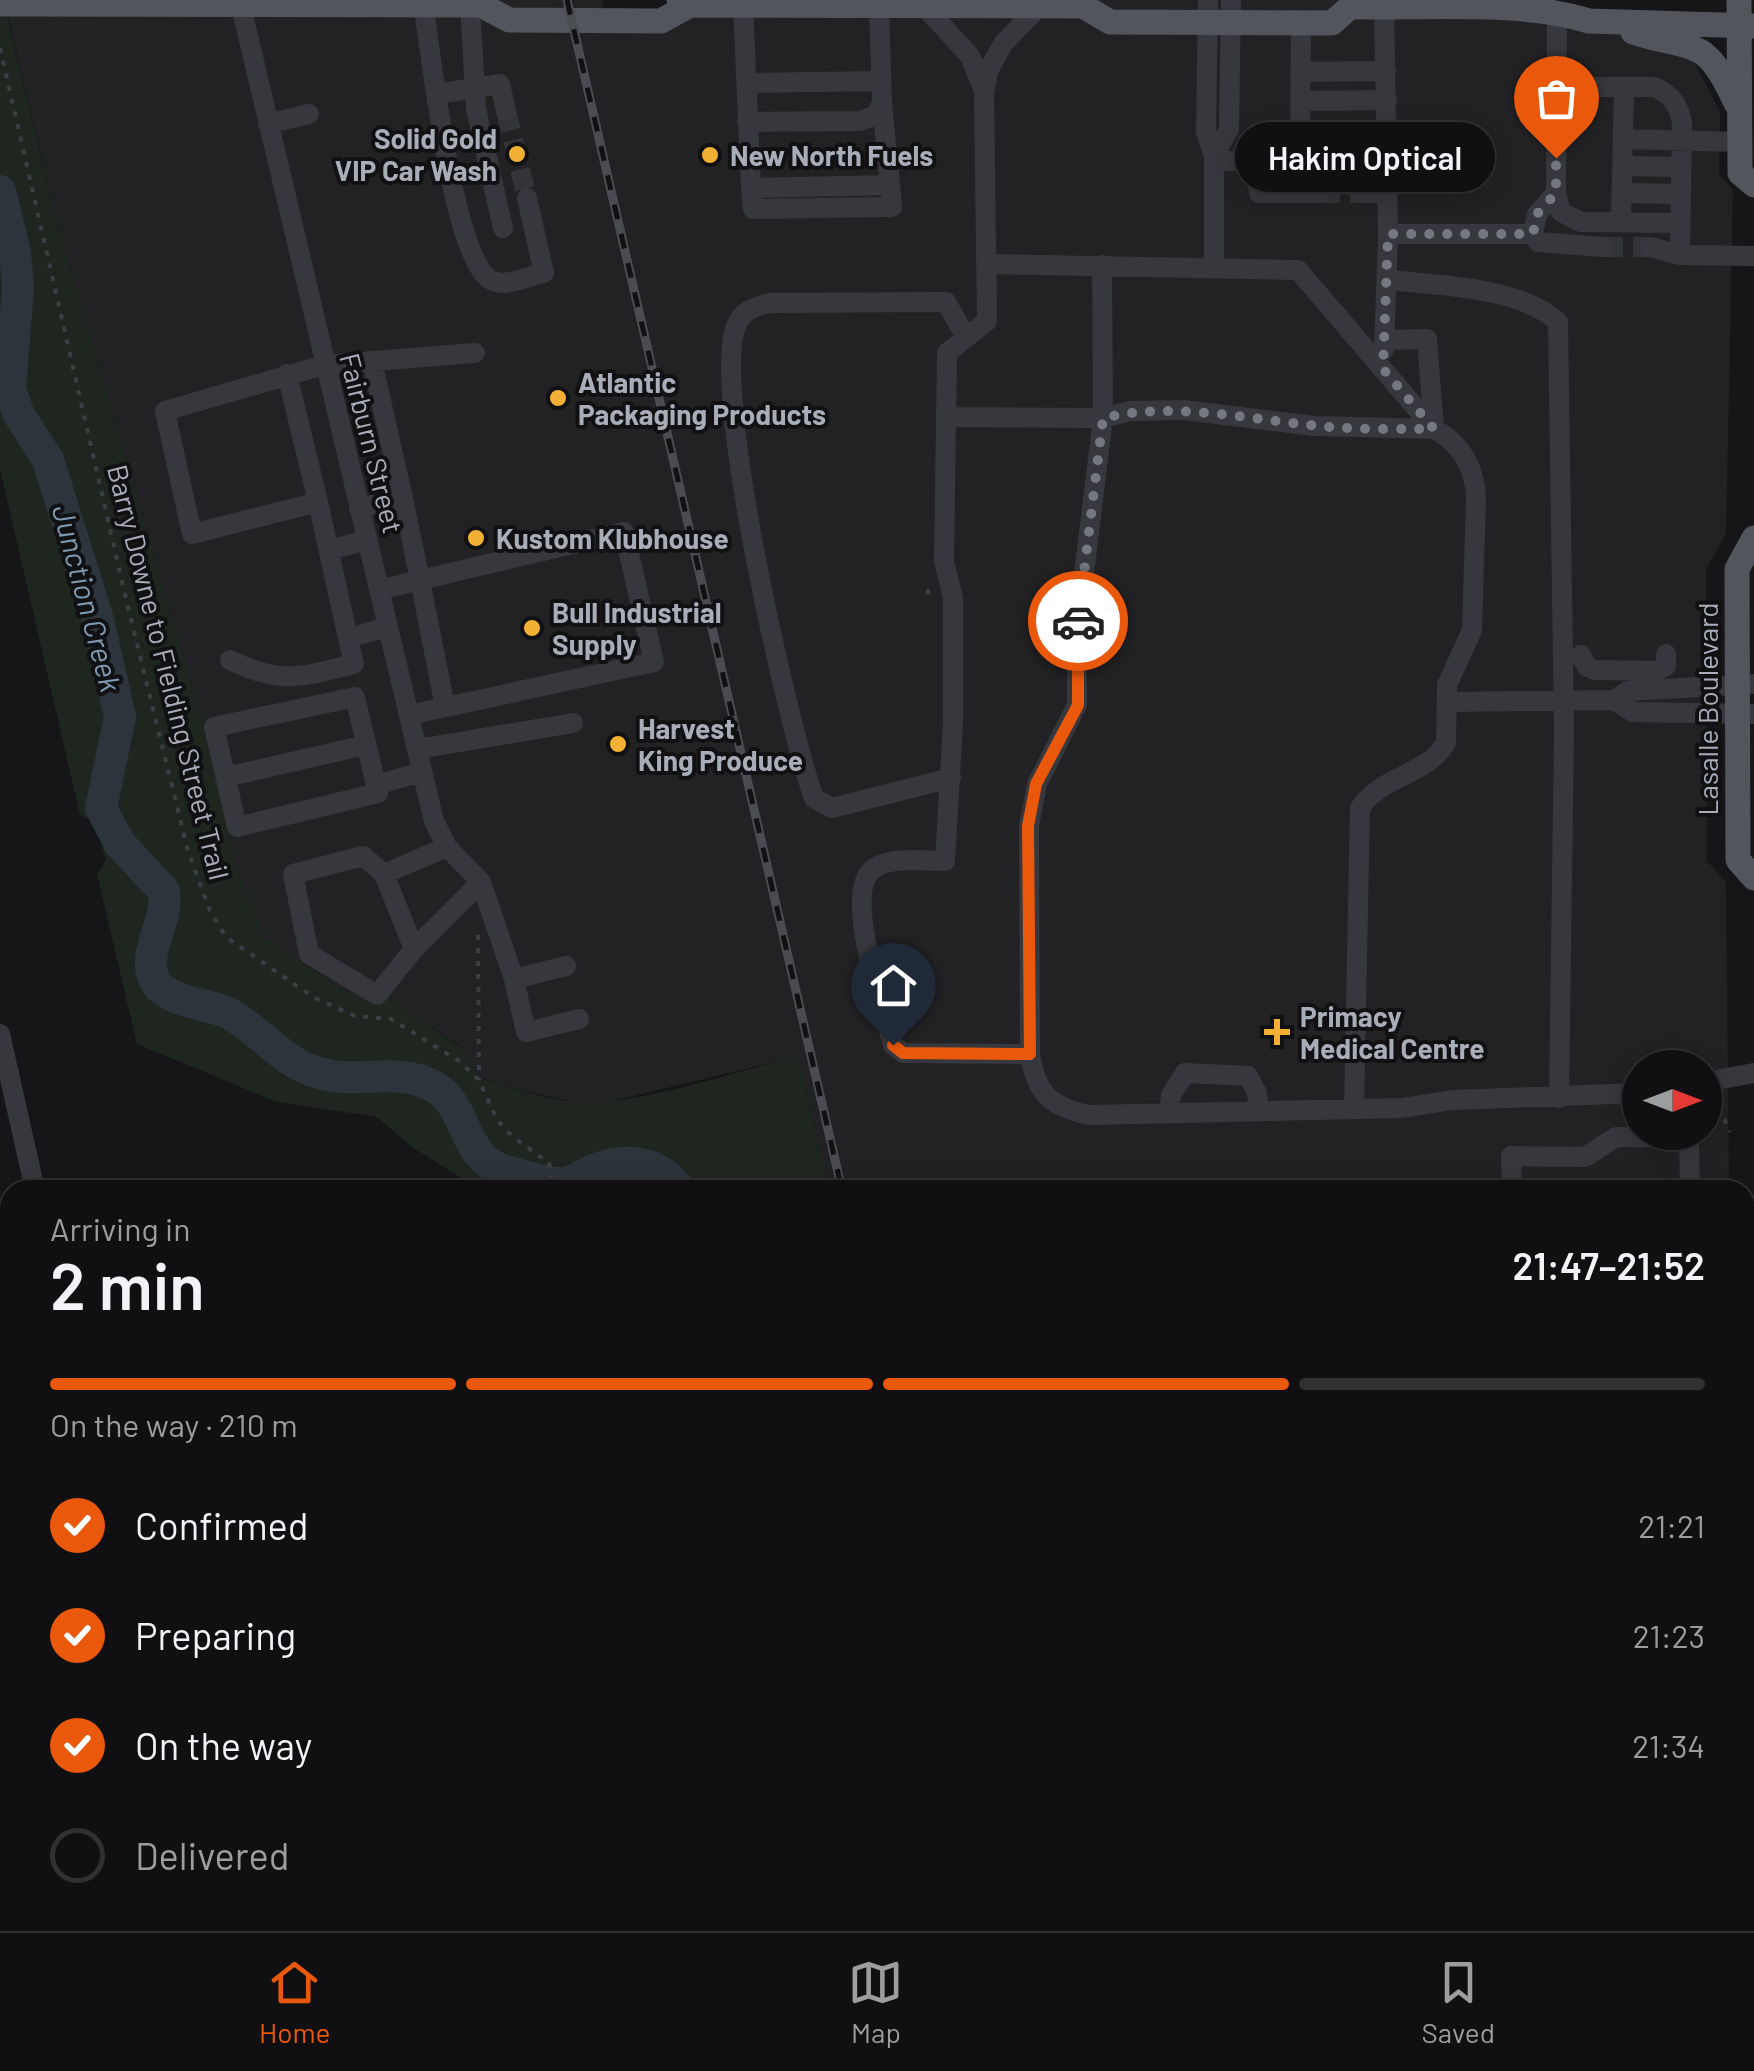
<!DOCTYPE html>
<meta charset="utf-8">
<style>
body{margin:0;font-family:Barlow,sans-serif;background:#19191b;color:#f1f3f6;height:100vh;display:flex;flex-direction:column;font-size:38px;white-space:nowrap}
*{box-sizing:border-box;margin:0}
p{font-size:32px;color:#9c9d9f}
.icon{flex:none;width:55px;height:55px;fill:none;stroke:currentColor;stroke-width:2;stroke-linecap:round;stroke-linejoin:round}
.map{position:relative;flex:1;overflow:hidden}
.side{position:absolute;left:0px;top:1180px;width:1755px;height:752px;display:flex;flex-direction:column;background:#101012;border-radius:30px 30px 0 0;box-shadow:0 5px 25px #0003,0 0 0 2px #303032}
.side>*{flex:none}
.needle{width:65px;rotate:90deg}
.controls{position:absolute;left:1622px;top:1050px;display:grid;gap:20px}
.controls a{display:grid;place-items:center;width:100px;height:100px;border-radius:50%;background:#101012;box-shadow:0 5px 25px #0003,0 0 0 2px #303032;font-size:50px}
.pin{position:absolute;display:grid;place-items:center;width:85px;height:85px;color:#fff;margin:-102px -42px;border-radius:50% 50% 50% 0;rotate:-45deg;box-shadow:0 0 10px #0007}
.pin .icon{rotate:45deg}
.courier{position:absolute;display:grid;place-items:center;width:100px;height:100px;margin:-50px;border:8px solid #ea580c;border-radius:50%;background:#fff;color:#222;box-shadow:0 2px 12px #0007}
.bubble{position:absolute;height:70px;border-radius:35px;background:#101012;box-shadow:0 5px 25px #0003,0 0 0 2px #303032;font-size:32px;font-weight:600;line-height:70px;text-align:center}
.overview em{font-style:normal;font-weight:600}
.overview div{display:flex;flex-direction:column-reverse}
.overview{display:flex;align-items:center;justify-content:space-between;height:170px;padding:0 50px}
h1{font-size:65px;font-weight:600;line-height:75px}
.bar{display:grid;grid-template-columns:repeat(4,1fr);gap:15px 10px;align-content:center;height:120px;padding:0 50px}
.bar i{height:12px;border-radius:8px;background:#303032}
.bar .active{background:#ea580c}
.bar p{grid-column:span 4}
ol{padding:0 50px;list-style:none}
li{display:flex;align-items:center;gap:30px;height:110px}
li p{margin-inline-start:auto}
li .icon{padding:10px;border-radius:50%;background:#ea580c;color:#fff;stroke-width:4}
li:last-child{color:#9c9d9f}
li i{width:55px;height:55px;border:5px solid #303032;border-radius:50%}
.tab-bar{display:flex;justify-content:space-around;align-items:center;height:140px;border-top:2px solid #303032;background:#101012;font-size:28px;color:#9c9d9f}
.tab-bar a{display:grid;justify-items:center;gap:5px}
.tab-bar .active{color:#ea580c}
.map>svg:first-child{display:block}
.built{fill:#222225;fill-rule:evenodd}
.green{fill:#1e261f}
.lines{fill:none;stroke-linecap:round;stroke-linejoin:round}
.river{stroke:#2c353c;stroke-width:32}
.minor-tunnel{stroke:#333438;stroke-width:20;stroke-dasharray:20 10;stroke-linecap:butt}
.path{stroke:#3d3f44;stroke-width:4;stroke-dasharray:5 8;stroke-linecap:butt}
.minor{stroke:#37383d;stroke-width:20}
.major{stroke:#53555c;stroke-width:25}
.rail-casing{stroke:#4a4c52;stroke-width:9}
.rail{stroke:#111113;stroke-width:5;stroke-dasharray:15;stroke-linecap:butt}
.done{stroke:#757880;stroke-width:10;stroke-dasharray:0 18}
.route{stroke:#ea580c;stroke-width:12}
.poi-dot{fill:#f2b134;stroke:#111113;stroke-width:4}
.labels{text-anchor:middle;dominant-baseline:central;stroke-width:8;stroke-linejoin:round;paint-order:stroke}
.poi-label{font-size:28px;font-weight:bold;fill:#a8adb8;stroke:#111113;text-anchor:start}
.street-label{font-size:28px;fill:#a8adb8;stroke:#111113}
.water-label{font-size:30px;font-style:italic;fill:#7f9bb3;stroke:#111113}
</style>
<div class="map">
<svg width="1754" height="1931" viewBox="0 0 1754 1931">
<rect width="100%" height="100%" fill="#161618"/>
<!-- built -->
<path class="built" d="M 0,0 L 602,0 L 607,23 L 662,23 L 684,0 L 1559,0 L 1546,6 L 1690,55 L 1720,111 L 1719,175 L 1733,189 L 1726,534 L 1706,569 L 1707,861 L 1726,882 L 1729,1190 L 828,1190 L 799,1056 L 608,1102 L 575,1102 L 524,1091 L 477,1077 L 464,1049 L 389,997 L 344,991 L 264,936 L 238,870 L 199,709 L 55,216 L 5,3 ZM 1640,1068 L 1705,1068 L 1705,1132 L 1640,1132 Z
M 1027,1922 L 1029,1931 L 556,1931 L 556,1923 Z
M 1596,1923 L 1727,1923 L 1727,1931 L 1604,1931 Z"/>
<!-- green -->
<path class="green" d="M 0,3 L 4,3 L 55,216 L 199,709 L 238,870 L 264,936 L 344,991 L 389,997 L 464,1050 L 478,1077 C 509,1087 543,1099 577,1102 C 632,1107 740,1070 799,1056 L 828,1190 L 480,1190 L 412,1147 L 377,1117 L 277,1102 L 137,1044 L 97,874 L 106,860 L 94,821 L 80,815 L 0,469 Z
M 1027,1923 L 1089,1923 L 1089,1931 L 1029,1931 Z"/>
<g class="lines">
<!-- river -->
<path class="river" d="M 0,191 L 15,252 L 18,288 L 10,388 L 18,413 L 48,460 L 98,620 L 120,717 L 101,808 L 120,844 L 164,891 C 169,921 142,951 154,979 C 165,1003 208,1003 228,1013 C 260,1030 282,1062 316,1072 C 357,1086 396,1065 435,1087 C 469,1107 461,1159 506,1171 C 521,1175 550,1185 565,1183 C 574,1182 584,1174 593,1170 C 626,1157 658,1160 680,1190"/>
<!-- minor-tunnel -->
<path class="minor-tunnel" d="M 506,111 L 527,198
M 1320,193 L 1362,193
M 1603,247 L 1650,247"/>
<!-- path -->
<path class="path" d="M 0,48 L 126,599 L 188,851 L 210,911 L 226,937 L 313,997 L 355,1016 L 391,1019 L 459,1061 L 479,1080 L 497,1120 L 513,1137 L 549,1163 L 554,1190
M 928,594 L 928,582
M 478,935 L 479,1080
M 1707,1101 L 1720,1109 L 1730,1132"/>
<!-- minor -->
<path class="minor" d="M 1208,0 L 1206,132 L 1214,156 L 1214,266
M 240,2 L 434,821 L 447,847 L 481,882 L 514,979 L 566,966
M 423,4 C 431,51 453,260 491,280 C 505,288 529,276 544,273 L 527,198
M 470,5 L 476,109 L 503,228
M 743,5 L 751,188 L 890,185 L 882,103
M 924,6 L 970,56 L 983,88
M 1557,11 L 1556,193 L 1561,212 L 1581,222 L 1680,223
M 1300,72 L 1386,71
M 746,83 L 881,81
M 1557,87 L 1654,87 C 1671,94 1679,105 1682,123 L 1680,255 L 1754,256
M 436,94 L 500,84 L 506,111
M 1300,101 L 1387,100
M 747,122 L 860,121 L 876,115 L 882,103 L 879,6
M 268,124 L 309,114
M 1623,139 L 1740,142
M 1214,156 L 1229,129 L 1231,0
M 1255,160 L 1259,193 L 1320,193
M 1300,160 L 1388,160
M 1214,161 L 1300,160 L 1301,23
M 1622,166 L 1682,167
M 751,188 L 753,209 L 892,207 L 890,185
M 1362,193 L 1388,193
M 1556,193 L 1537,214 L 1533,234 L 1538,242 L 1603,247
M 1622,193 L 1681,194
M 1621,222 L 1624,87
M 1388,234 L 1533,234
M 1650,247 L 1680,255
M 986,264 L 1298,270 L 1434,429 C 1461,443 1475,468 1476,498 L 1472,630 L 1447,685 L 1446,743 C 1427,775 1381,776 1360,808 L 1354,1109
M 1102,265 L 1103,418 L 1077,631 L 1077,705 L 1037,784 L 1029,826 L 1030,1054 C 1036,1093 1050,1107 1089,1115 L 1402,1108 L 1452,1100 L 1640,1093
M 1387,280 C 1437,285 1521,287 1558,322 L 1564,729 L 1559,1098
M 1384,350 L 1388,234 L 1384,7
M 287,374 L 318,502 L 192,534 L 165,411 L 324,365 L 475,353
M 946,417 L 1103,418 L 1130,411 L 1184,410 L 1314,426 L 1434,429 L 1427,339 L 1385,340
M 403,498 L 420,580 L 624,532 L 654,662 L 409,715
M 318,502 L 348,638 L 387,627
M 359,508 L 403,498 L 372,361
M 329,550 L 367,540
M 379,590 L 420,580 L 445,707
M 1581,655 L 1587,667 L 1595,670 L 1656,671 L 1666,666 L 1666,654
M 230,660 C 281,685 301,677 354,664 L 348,638
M 1614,700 L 1628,691 L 1754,684
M 1448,702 L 1614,700 L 1633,712 L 1754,714
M 417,749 L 573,723
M 226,777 L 366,745
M 951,778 L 832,808 L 814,798 C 789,729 707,376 738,322 C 745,309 755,307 769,303 L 946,302 L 966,337
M 376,785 L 378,793 L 237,827 L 214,727 L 355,697 L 376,785 L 422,772
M 447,847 L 384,874 L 414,949 L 481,882
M 384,874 L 363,856 L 293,874 L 309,954 L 377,995 L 414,949
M 514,979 L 526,1032 L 579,1019
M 0,1034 L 35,1190
M 1030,1054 L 903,1053 L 893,1045 C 884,1012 845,899 870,872 C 885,855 924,861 945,861 L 953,723 L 953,598 L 944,561 L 947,353 L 987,321 L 984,94 L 988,71 L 1003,44 L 1039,6 L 1039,0
M 1705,1082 L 1754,1073
M 1169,1113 L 1171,1095 L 1185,1073 L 1248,1076 L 1257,1093 L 1259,1111
M 1512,1190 L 1511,1156 L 1585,1157 L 1616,1137 L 1689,1138 L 1690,1190
M 1745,1222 L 1754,1222
M 0,1310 L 10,1310
M 1745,1333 L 1754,1333
M 1745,1404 L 1754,1404
M 0,1571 L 10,1571
M 0,1835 L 10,1835
M 1745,1851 L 1754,1851
M 81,1922 L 81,1931
M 557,1922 L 557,1931
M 1700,1931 L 1703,1927 L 1754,1925"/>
<!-- major -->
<path class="major" d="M 679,0 L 690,5 L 1083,6 L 1110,22 L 1332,23 L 1350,7 C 1421,8 1524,0 1589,21 L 1754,26
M 1739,0 L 1740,173 L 1754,185
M 0,4 L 481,5 L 509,20 L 661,21 L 690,5
M 1633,32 C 1696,52 1705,35 1736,103
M 1754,538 L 1737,569 L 1738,860 L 1754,878
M 1754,1418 L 1748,1429 L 1748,1743 L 1754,1749"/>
<!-- rail casing -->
<g class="rail-casing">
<path id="rail" d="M 567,0 L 842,1190
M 1010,1922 L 1012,1931"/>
</g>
<!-- rail -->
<use href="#rail" class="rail"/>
</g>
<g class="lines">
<!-- done -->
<path class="done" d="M 1078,621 L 1103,418 C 1172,402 1241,418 1310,425 C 1351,430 1393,429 1434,429 L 1383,369 L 1388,234 L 1533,234 L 1537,214 L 1556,193 L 1556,158"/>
<!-- route -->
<path class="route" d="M 893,1045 L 903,1053 L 1030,1054 L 1028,826 L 1036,784 L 1078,705 L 1078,621"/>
</g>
<!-- markers -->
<g class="poi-dot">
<circle cx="517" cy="154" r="10"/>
<circle cx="710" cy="155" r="10"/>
<circle cx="558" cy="398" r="10"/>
<circle cx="476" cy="538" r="10"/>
<circle cx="532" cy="628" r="10"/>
<circle cx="618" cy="744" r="10"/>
<path d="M1272 1017h10v10h10v10h-10v10h-10v-10h-10v-10h10z"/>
</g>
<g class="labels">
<!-- poi labels -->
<g class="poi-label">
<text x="497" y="138" text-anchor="end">Solid Gold<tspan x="497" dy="32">VIP Car Wash</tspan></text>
<text x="730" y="155">New North Fuels</text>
<text x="578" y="382">Atlantic<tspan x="578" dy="32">Packaging Products</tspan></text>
<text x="496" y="538">Kustom Klubhouse</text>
<text x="552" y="612">Bull Industrial<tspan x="552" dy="32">Supply</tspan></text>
<text x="638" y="728">Harvest<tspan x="638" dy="32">King Produce</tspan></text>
<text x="1300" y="1016">Primacy<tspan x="1300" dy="32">Medical Centre</tspan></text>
</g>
<!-- street labels -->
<g class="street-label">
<text transform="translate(372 443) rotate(76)">Fairburn Street</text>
<text transform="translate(169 672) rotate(76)">Barry Downe to Fielding Street Trail</text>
<text transform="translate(1707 709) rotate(-90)">Lasalle Boulevard</text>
</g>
<!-- water labels -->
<g class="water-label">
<text transform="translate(88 598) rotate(75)">Junction Creek</text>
</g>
</g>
</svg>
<div class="controls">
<a><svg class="needle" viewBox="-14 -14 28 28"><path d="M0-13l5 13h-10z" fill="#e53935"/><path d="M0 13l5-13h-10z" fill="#9c9d9f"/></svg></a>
</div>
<div class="pin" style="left:1556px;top:158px;background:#ea580c"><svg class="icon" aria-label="bag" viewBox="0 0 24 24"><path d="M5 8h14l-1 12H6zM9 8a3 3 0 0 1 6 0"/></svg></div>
<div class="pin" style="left:893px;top:1045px;background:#1f2937"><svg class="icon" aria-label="home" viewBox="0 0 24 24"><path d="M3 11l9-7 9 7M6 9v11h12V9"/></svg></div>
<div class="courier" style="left:1078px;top:621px"><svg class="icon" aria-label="car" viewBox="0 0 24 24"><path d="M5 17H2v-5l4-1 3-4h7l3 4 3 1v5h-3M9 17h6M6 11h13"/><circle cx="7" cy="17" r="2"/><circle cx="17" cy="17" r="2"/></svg></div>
<div class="bubble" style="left:1235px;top:122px;width:260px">Hakim Optical</div>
<section class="side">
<div class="overview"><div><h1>2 min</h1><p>Arriving in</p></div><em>21:47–21:52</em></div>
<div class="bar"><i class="active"></i><i class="active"></i><i class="active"></i><i></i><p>On the way · 210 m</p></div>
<ol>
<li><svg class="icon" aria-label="check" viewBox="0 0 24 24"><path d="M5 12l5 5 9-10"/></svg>Confirmed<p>21:21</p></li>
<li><svg class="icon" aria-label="check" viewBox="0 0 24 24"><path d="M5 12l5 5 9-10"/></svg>Preparing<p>21:23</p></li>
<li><svg class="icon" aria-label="check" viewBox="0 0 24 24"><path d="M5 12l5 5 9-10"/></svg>On the way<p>21:34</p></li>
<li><i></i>Delivered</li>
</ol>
</section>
</div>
<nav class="tab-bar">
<a class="active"><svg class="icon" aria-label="home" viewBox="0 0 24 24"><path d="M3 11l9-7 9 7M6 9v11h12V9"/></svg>Home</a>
<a><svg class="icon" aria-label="map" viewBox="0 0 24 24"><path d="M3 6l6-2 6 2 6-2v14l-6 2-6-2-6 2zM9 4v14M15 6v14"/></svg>Map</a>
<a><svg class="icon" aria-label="saved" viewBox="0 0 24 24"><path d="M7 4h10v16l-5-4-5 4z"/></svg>Saved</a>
</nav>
